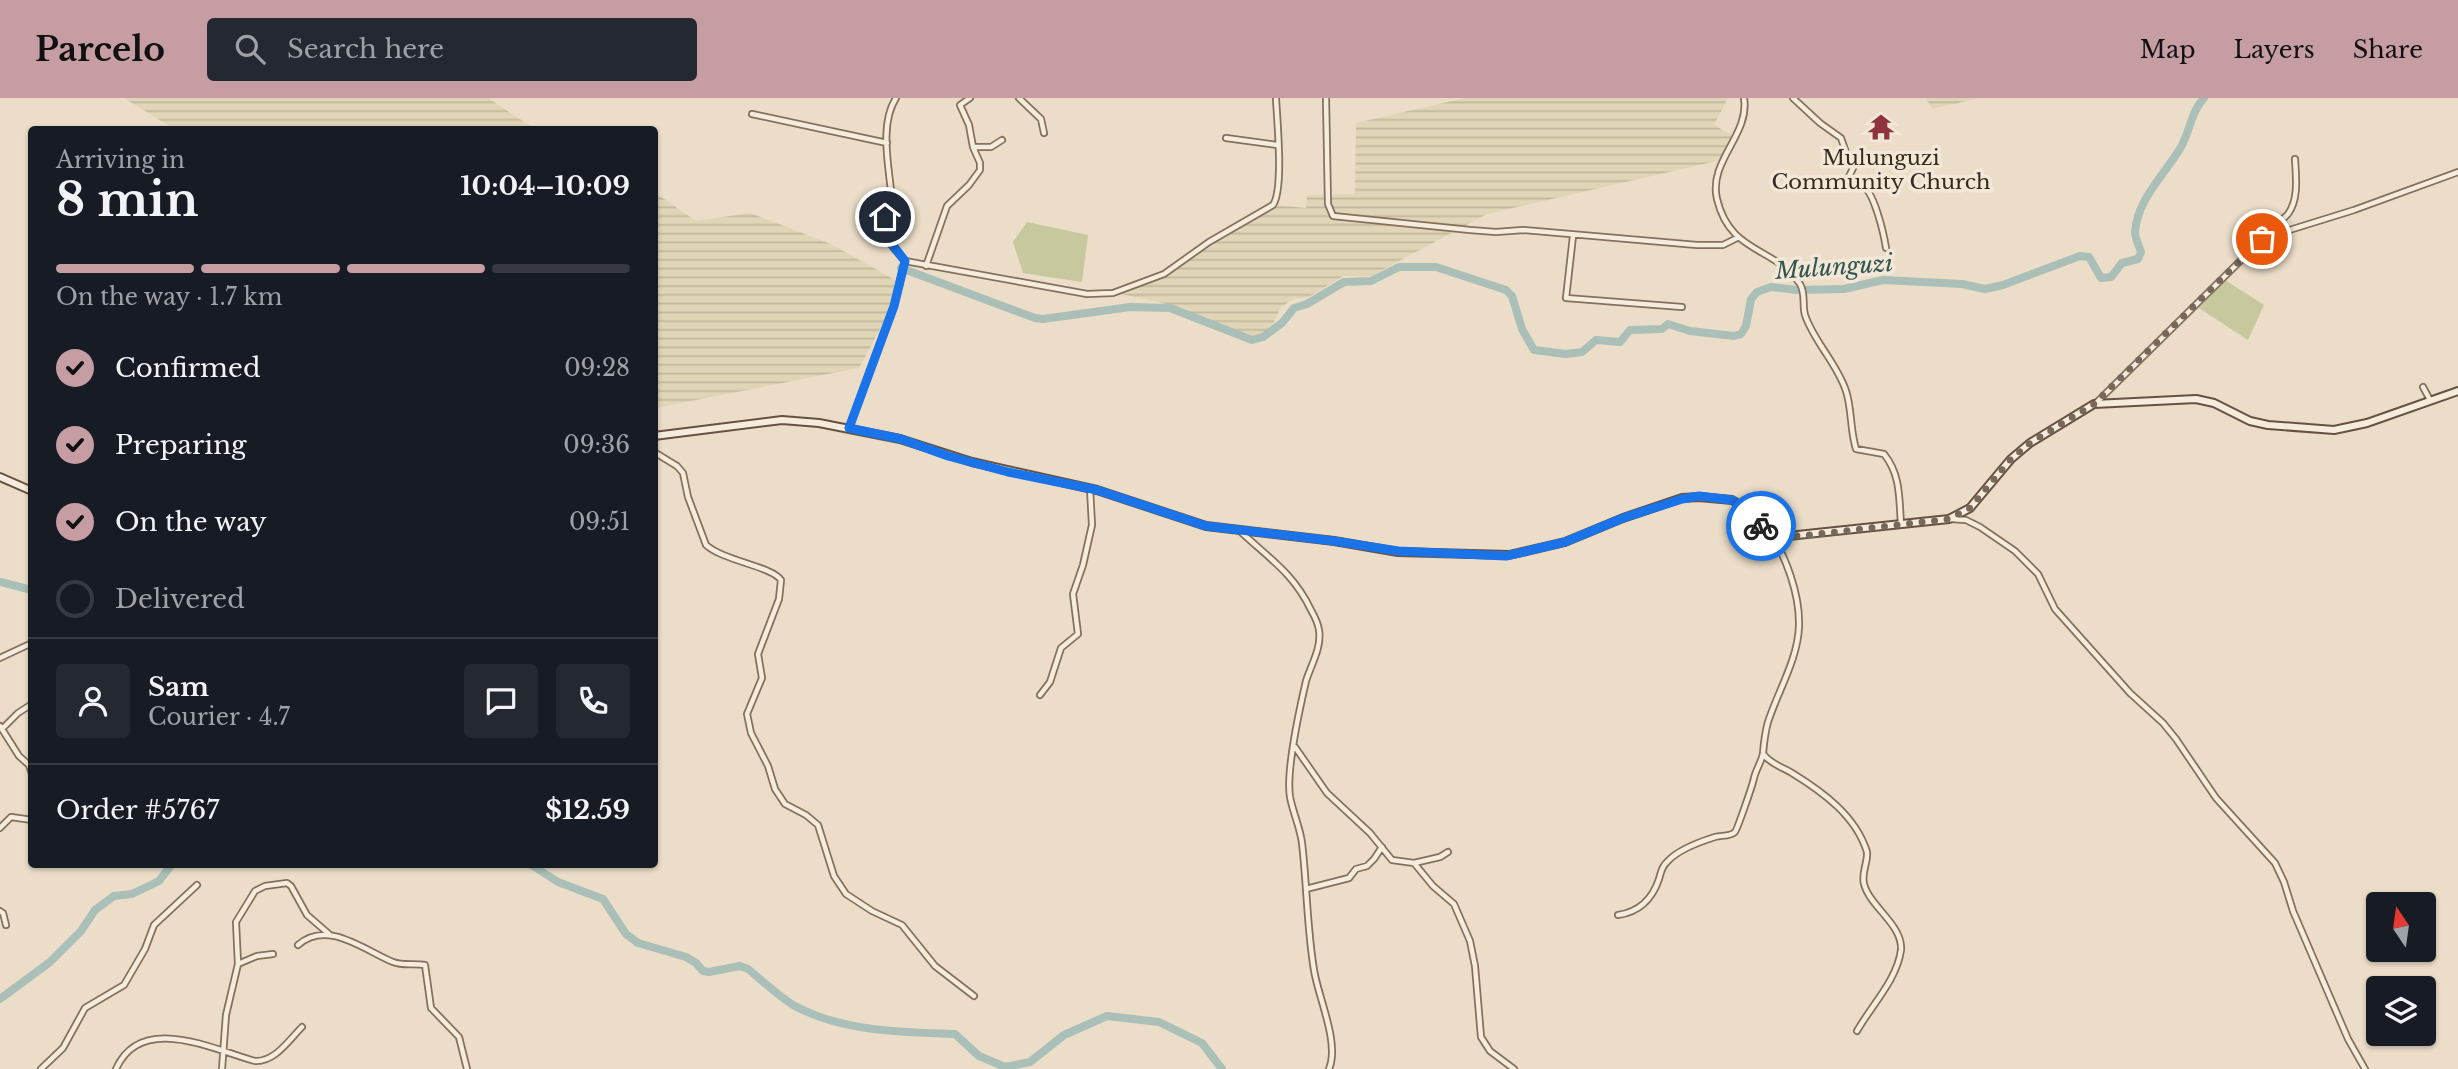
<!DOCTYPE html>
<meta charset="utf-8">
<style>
body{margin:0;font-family:"Libre Baskerville",serif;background:#242831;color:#f1f3f6;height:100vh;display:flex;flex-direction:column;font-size:26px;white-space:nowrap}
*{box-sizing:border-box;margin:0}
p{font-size:23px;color:#9ea1a6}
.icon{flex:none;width:38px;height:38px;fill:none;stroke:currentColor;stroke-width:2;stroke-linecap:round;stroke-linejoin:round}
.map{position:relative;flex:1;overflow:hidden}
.drawer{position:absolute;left:28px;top:28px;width:630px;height:742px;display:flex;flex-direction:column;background:#171b24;border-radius:7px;box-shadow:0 2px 5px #0004}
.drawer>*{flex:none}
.needle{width:46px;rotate:347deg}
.buttons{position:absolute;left:2366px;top:794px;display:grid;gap:14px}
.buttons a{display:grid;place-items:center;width:70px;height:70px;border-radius:7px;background:#171b24;box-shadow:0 2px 5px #0004;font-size:35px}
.pin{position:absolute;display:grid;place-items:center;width:60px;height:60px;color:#fff;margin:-30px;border:4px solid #fff;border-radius:50%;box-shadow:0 2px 7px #0007}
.courier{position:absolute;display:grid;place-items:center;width:70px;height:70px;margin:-35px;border:5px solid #1a73e8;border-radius:50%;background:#fff;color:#222;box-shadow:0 2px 9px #0007}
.headline em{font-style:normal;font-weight:700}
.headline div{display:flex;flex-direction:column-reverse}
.headline{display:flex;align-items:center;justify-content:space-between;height:119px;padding:0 28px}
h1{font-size:46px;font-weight:700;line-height:52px}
.bar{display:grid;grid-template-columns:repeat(4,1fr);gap:10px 7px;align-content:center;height:84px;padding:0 28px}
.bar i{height:9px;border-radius:5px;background:#363941}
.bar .current{background:#c59da3}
.bar p{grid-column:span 4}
.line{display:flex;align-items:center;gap:18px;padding:0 28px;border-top:2px solid #363941}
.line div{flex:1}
.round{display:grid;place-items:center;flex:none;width:74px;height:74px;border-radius:7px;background:#242831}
ol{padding:0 28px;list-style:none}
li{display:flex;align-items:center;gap:21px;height:77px}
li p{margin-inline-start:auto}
li .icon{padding:7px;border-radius:50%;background:#c59da3;color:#111;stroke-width:4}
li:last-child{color:#9ea1a6}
li i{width:38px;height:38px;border:4px solid #363941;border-radius:50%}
header{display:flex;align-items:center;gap:42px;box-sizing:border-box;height:98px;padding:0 35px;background:#c59da3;color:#111}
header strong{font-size:33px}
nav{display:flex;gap:38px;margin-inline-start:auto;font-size:24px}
.search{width:490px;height:63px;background:#242831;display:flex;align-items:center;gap:18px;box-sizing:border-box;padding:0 24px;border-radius:7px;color:#9ea1a6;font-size:26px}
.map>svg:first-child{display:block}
.farmland{fill:url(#farmland-rules)}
.garden{fill:#c7c89d}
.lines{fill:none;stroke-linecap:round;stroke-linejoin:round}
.river{stroke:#a9bfb7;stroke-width:8}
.street-casing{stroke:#85705f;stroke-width:8}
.secondary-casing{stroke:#675142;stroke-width:10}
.street{stroke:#f6ecdb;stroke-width:4.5}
.secondary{stroke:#f6ecdb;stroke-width:6}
.done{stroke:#76695b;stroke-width:7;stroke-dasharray:0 12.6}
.route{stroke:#1a73e8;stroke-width:9}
.labels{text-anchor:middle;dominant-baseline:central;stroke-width:7;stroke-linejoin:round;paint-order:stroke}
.poi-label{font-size:21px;fill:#372a21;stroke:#f3e8d7}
.water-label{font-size:23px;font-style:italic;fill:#325550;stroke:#f3e8d7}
</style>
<header>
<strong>Parcelo</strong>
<div class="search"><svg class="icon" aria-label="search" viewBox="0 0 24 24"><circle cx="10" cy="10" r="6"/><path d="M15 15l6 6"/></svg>Search here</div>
<nav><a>Map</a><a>Layers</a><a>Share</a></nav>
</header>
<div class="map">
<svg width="2458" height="971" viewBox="0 0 2458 971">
<defs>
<pattern id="farmland-rules" width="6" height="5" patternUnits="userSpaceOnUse" patternTransform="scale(1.75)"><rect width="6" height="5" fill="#e0d5b6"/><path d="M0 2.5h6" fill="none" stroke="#c1b79c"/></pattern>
</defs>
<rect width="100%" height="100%" fill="#ebddc8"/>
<!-- farmland -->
<path class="farmland" d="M 124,0 L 488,0 L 535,31 L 174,31 Z
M 1465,0 L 1728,0 L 1714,27 L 1736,40 L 1725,61 L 1487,116 L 1371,178 L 1343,178 L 1309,199 L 1293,201 L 1281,209 L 1269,234 L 1251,240 L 1171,207 L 1112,194 L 1166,175 L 1209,145 L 1274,107 L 1306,110 L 1307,97 L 1355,96 L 1356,25 Z
M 1925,0 L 1979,0 L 1933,11 Z
M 654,94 L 696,123 L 750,115 L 831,146 L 904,187 L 859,270 L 655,310 Z"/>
<!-- garden -->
<path class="garden" d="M 1027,124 L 1088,137 L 1082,184 L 1023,175 L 1013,144 Z
M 2225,182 L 2264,207 L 2248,242 L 2199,210 Z"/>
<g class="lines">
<!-- river -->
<path class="river" d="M 901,170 L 1035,220 L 1043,221 L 1130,209 L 1170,210 L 1252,242 L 1263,239 L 1282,225 L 1294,210 L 1307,206 L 1344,184 L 1371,183 L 1399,169 L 1436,169 L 1506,192 L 1512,198 L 1522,231 L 1534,252 L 1566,256 L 1582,254 L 1596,242 L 1620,244 L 1630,232 L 1662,231 L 1668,226 L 1690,233 L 1734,238 L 1741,236 L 1746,228 L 1751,201 L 1757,194 L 1771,189 L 1797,192 L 1844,191 L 1883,182 L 1962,186 L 1985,191 L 2003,187 L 2080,158 L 2089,159 L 2101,180 L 2111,179 L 2122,165 L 2138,161 L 2141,154 C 2139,148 2135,140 2135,134 C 2137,101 2166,75 2181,49 C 2190,33 2191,14 2204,0
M 0,484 L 32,492
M 530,766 L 558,784 L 603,801 L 626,836 L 638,845 L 686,859 L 696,865 L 703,873 L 709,874 L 740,868 L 748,871 C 763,883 779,899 795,908 C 843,934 903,934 955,936 L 979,958 L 1005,969 L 1030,964 L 1064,937 L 1107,918 L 1159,924 L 1202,945 L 1222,971
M 0,901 L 50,864 L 81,833 L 95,812 L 114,798 L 132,796 L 159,783 L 172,766"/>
<!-- street casing -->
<g class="street-casing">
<path id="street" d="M 896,0 C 880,25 888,64 891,93 C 892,107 879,122 888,141 C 891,149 900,157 905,163 L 1087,196 L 1113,195 L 1164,176 L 1209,144 L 1273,107 C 1284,91 1277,22 1276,0
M 970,0 L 960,7 L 969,27 L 973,49 L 991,49 L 1002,42
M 1019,0 L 1041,21 L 1044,35
M 1326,0 L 1328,106 L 1333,118 L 1470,132 L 1496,134 L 1523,132 L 1697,147 L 1723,147 L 1737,140
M 1744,0 C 1750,37 1708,63 1717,101 C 1730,156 1774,148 1800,186 C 1806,196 1802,207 1805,217 C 1814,244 1837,265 1846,293 C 1852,311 1850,332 1856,351 L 1884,356 C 1901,377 1899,401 1901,426
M 1793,0 L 1820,25 L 1841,40 L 1847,57 L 1854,68 L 1846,85 C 1852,88 1856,86 1862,88 C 1874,92 1884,137 1886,150
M 752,16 L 887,45
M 1226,40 L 1277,47
M 1573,138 L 1566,200 L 1682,209
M 2264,140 L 2354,112 L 2458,74
M 926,168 L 947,108 L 969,87 L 980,72 L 980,65 L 973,49
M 2423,289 L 2430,302
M 2095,306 L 2288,116 C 2299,101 2296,79 2295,61
M 849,330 L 894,208 L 905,163
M 654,354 L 677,368 L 683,375 L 688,399 L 706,447 C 724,463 771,468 781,482 L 779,501 L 758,556 L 762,580 L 747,616 L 751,635 L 768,668 L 775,691 L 785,706 L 806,717 L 818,727 L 834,778 L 846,796 L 872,813 L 902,827 L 935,868 L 974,898
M 1950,421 L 1966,422 L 1980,429 L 2015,453 L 2038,476 L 2055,511 L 2130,595 L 2163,625 L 2176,641 L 2216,700 L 2275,765 L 2284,784 L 2293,813 L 2348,941 L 2365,971
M 1241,434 C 1270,461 1294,476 1311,512 C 1315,519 1318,525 1319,532 C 1322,549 1311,567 1306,583 C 1300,609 1286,674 1290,699 C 1293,715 1300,729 1302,745 C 1307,788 1307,830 1314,872 C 1318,899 1340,945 1329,971
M 0,560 L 32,545
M 1040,597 L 1050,584 L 1061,550 L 1078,536 L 1073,496 L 1083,467 L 1092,427 L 1090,390
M 0,628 L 19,658 L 29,667 L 32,676
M 2,631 L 18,615 L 32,606
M 1295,649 L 1327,695 L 1370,735 L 1392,762 L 1414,765 L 1433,788 L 1454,806 L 1470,843 L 1475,868 L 1481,939 L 1490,953 L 1514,971
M 1764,657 C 1771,666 1782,669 1792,675 C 1823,694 1856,718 1867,754 C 1868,765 1861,775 1864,786 C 1870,809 1903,827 1901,852 C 1897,882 1871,908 1857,933
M 0,730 L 11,719 L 32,722
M 1414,765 L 1440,759 L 1448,754
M 1306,791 L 1349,780 L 1356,771 L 1367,768 L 1374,761 L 1382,749
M 0,813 L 3,815 L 6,827
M 1618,817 C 1639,814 1652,802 1659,781 C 1661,774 1662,768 1668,763 C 1679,751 1699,744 1715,739 C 1721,737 1730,739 1735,734 C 1737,732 1753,686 1754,680 C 1756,671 1762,663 1763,655 C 1764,644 1765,634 1768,624 C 1778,593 1798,561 1799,528 C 1800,497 1786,458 1769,433
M 298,847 C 327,821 364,852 393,864 C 403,868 414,865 425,867 L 431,910 L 459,939 L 467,971
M 238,866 L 257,858 L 273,856
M 41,971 L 63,950 L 85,910 L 124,887 L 145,851 L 154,827 L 197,787
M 116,971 C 141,914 214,952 255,963 C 275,964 289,942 302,929
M 222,971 L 226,917 L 238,866 L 236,824 L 255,793 L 265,788 L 287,785 L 291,788 L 307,817 L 329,836"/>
</g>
<!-- secondary casing -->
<g class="secondary-casing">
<path id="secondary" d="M 654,338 L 782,322 L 819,325 L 900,341 L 972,364 L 1097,392 L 1206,428 L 1334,443 L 1398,454 L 1509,457 L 1565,444 L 1623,420 L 1682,400 L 1699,399 L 1732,402 C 1741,406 1745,415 1752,422 C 1762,431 1775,436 1788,438 L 1949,421 L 1970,410 L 2011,361 L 2030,345 L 2094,306 L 2196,301 L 2214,305 L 2250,323 L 2268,327 L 2334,332 L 2367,325 L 2458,293
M 0,379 L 32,393"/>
</g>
<!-- street -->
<use href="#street" class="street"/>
<!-- secondary -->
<use href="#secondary" class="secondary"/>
</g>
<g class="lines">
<!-- done -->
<path class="done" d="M 1761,428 L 1777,436 L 1801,438 L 1949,421 L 1970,410 L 2011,361 L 2030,345 L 2094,306 L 2262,141"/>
<!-- route -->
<path class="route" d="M 885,119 L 888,141 L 905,163 L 894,208 L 849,330 L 901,341 L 948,358 L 1008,374 L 1097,392 L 1206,428 L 1334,443 L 1398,453 L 1506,458 L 1565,444 L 1623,420 L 1682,401 L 1699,398 L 1732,402 C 1744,408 1749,421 1761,428"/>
</g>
<!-- icons -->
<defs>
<g id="temple-bare" transform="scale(2.1)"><path d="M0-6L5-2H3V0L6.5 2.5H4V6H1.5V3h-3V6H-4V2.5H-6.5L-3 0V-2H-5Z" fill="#8f343d" stroke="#f3e8d7" stroke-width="2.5" paint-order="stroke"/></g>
</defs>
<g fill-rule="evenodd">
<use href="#temple-bare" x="1881" y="29"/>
</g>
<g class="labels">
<!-- poi labels -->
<g class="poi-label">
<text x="1881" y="60">Mulunguzi<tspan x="1881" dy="24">Community Church</tspan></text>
</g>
<!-- water labels -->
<g class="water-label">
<text transform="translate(1834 169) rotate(-4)">Mulunguzi</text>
</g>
</g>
</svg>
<div class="buttons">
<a><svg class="needle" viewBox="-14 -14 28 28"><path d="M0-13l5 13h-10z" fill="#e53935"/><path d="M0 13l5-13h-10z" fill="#9ea1a6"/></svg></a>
<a><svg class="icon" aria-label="layers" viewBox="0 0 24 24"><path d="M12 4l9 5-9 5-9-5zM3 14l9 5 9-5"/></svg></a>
</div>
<div class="pin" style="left:2262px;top:141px;background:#ea580c"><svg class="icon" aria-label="bag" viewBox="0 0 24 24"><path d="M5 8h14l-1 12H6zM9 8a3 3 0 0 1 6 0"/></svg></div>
<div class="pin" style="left:885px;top:119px;background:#1f2937"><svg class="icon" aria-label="home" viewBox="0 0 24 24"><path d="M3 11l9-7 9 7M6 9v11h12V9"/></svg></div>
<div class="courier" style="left:1761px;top:428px"><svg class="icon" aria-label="bike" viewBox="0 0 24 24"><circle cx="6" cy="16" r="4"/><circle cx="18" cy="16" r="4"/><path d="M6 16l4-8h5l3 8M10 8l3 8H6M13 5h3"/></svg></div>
<section class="drawer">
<div class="headline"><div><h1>8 min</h1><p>Arriving in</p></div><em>10:04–10:09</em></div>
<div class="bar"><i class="current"></i><i class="current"></i><i class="current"></i><i></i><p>On the way · 1.7 km</p></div>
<ol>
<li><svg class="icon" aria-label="check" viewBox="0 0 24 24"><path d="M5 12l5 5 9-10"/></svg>Confirmed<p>09:28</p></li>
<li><svg class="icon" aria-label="check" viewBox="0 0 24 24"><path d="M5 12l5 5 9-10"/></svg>Preparing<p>09:36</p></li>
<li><svg class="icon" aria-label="check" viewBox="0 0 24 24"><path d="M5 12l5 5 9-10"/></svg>On the way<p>09:51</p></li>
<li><i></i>Delivered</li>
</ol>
<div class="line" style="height:126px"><a class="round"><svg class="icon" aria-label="person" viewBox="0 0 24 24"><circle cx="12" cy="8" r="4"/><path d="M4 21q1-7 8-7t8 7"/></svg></a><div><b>Sam</b><p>Courier · 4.7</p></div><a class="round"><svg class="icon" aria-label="chat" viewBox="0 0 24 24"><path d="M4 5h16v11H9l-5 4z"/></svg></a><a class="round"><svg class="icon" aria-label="phone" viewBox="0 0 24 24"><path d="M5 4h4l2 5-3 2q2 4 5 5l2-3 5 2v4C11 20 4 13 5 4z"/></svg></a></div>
<div class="line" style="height:91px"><div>Order #5767</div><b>$12.59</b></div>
</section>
</div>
